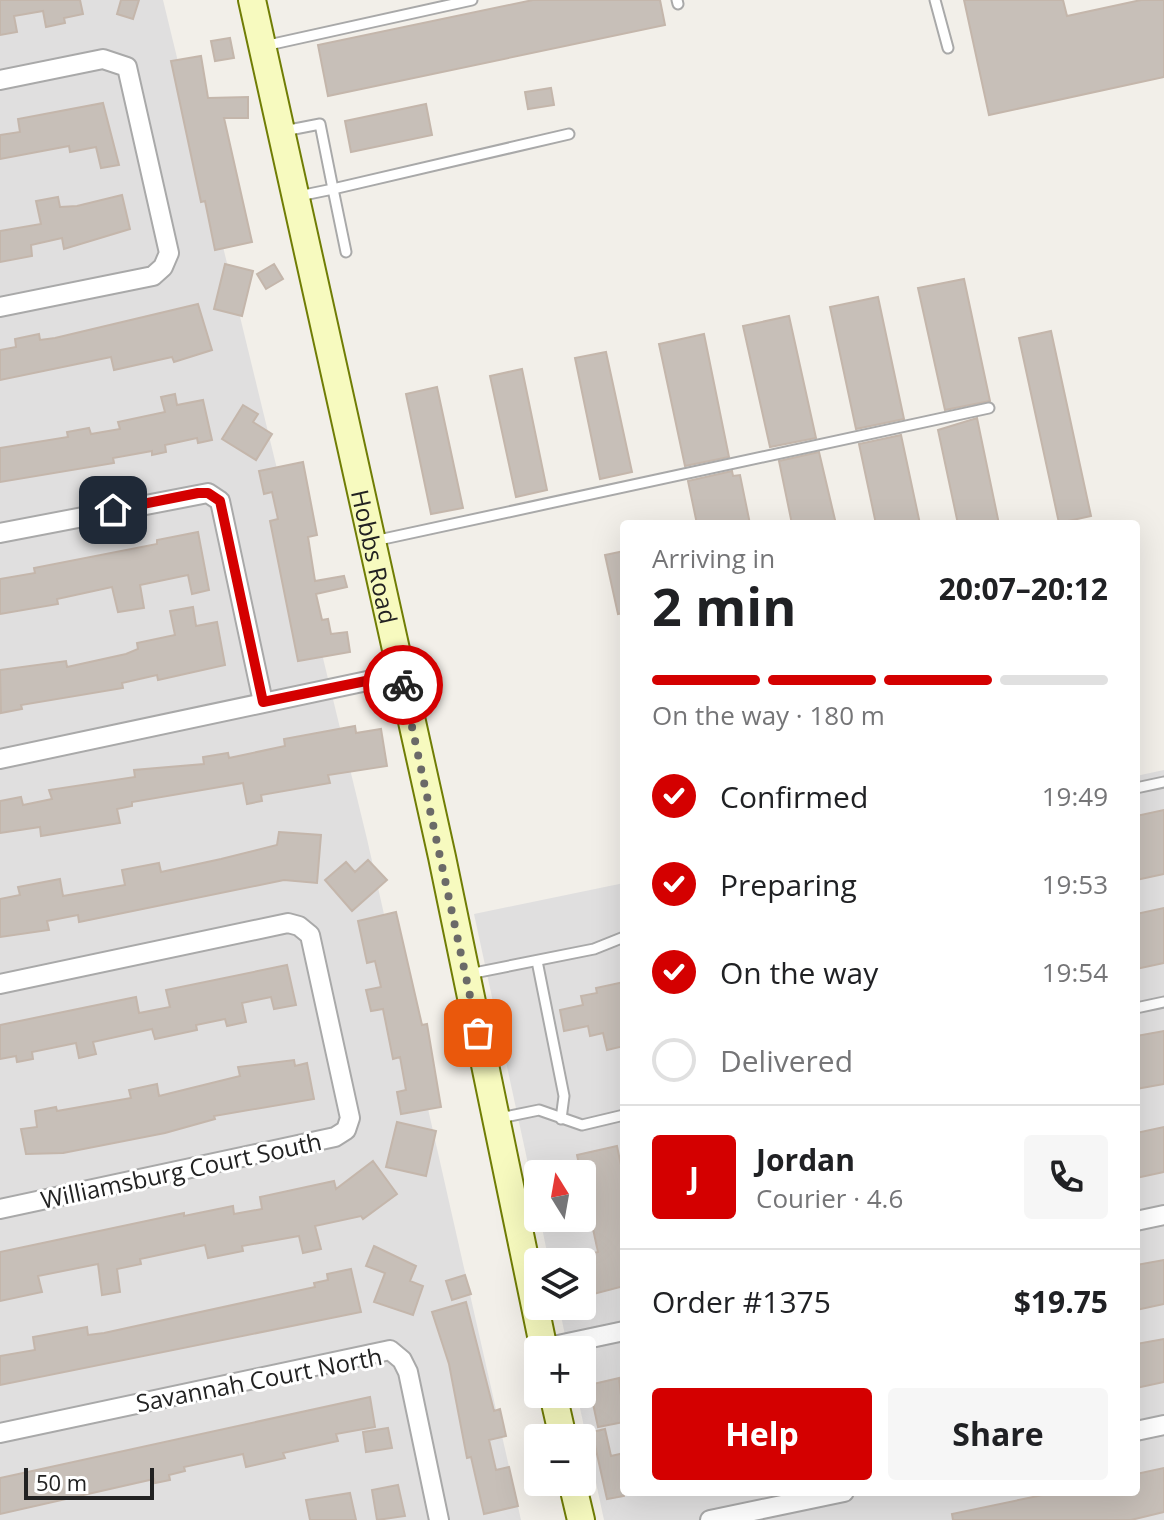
<!DOCTYPE html>
<meta charset="utf-8">
<style>
body{margin:0;font-family:"Open Sans",sans-serif;background:#f6f6f6;color:#202124;height:100vh;display:flex;flex-direction:column;font-size:30px;white-space:nowrap}
*{box-sizing:border-box;margin:0}
p{font-size:26px;color:#757577}
.icon{flex:none;width:44px;height:44px;fill:none;stroke:currentColor;stroke-width:2;stroke-linecap:round;stroke-linejoin:round}
.map{position:relative;flex:1;overflow:hidden}
.side{position:absolute;left:620px;top:520px;width:520px;height:976px;display:flex;flex-direction:column;background:#fff;border-radius:8px;box-shadow:0 8px 32px #0002}
.side>*{flex:none}
.needle{width:52px;rotate:349deg}
.buttons{position:absolute;left:524px;top:1160px;display:grid;gap:16px}
.buttons a{display:grid;place-items:center;width:72px;height:72px;border-radius:8px;background:#fff;box-shadow:0 8px 32px #0002;font-size:40px}
.scale{position:absolute;left:24px;bottom:20px;width:130px;box-sizing:border-box;padding-left:8px;border:4px solid #222;border-top:0;font-size:22px;line-height:28px;white-space:nowrap;color:#222;-webkit-text-stroke:6px #fff;paint-order:stroke}
.pin{position:absolute;display:grid;place-items:center;width:68px;height:68px;color:#fff;margin:-34px;border-radius:16px;box-shadow:0 4px 12px #0006}
.courier{position:absolute;display:grid;place-items:center;width:80px;height:80px;margin:-40px;border:6px solid #d40000;border-radius:50%;background:#fff;color:#222;box-shadow:0 2px 10px #0007}
.summary em{font-style:normal;font-weight:700}
.summary div{display:flex;flex-direction:column-reverse}
.summary{display:flex;align-items:center;justify-content:space-between;height:136px;padding:0 32px}
h1{font-size:52px;font-weight:700;line-height:60px}
.bar{display:grid;grid-template-columns:repeat(4,1fr);gap:12px 8px;align-content:center;height:96px;padding:0 32px}
.bar i{height:10px;border-radius:6px;background:#e0e0e0}
.bar .active{background:#d40000}
.bar p{grid-column:span 4}
.line{display:flex;align-items:center;gap:20px;padding:0 32px;border-top:2px solid #e0e0e0}
.line div{flex:1}
.round{display:grid;place-items:center;flex:none;width:84px;height:84px;border-radius:8px;background:#f6f6f6}
ol{padding:0 32px;list-style:none}
li{display:flex;align-items:center;gap:24px;height:88px}
li p{margin-inline-start:auto}
li .icon{padding:8px;border-radius:50%;background:#d40000;color:#fff;stroke-width:4}
li:last-child{color:#757577}
li i{width:44px;height:44px;border:4px solid #e0e0e0;border-radius:50%}
.action{display:flex;gap:16px;margin-top:auto;padding:16px 32px}
.action a{flex:1;height:92px;border-radius:8px;background:#d40000;color:#fff;font-size:32px;font-weight:700;line-height:92px;text-align:center}
.action a+a{background:#f6f6f6;color:#202124}
.map>svg:first-child{display:block}
.residential{fill:#e0dfdf}
.building{fill:#c7bfb8;stroke:#c4b6ab;stroke-width:2}
.lines{fill:none;stroke-linecap:round;stroke-linejoin:round}
.lane-casing{stroke:#a9a9a9;stroke-width:13}
.street-casing{stroke:#a9a9a9;stroke-width:22}
.secondary-casing{stroke:#707d05;stroke-width:30}
.lane{stroke:#fff;stroke-width:9}
.street{stroke:#fff;stroke-width:18}
.secondary{stroke:#f7fabf;stroke-width:26}
.done{stroke:#6b6a68;stroke-width:8;stroke-dasharray:0 14.4}
.route{stroke:#d40000;stroke-width:10}
.labels{text-anchor:middle;dominant-baseline:central;stroke-width:6;stroke-linejoin:round;paint-order:stroke}
.street-label{font-size:24px;fill:#222;stroke:#fff}
</style>
<div class="map">
<svg width="1164" height="1520" viewBox="0 0 1164 1520">
<rect width="100%" height="100%" fill="#f2efe9"/>
<!-- residential -->
<path class="residential" d="M 0,0 L 163,0 L 367,839 L 521,1520 L 0,1520 Z
M 1164,770 L 1164,1520 L 604,1520 L 577,1394 L 582,1394 L 582,1350 L 568,1350 L 559,1306 L 582,1306 L 582,1262 L 549,1262 L 540,1218 L 582,1218 L 582,1174 L 538,1174 L 538,1210 L 474,914 L 624,883 L 624,1492 L 1136,1492 L 1136,776 Z"/>
<!-- building -->
<path class="building" d="M 0,0 L 80,0 L 83,14 L 64,18 L 65,23 L 46,27 L 43,11 L 14,16 L 17,32 L 0,35 Z
M 121,0 L 139,0 L 133,19 L 117,14 Z
M 533,0 L 660,0 L 665,25 L 328,96 L 318,45 Z
M 964,0 L 1063,0 L 1067,16 L 1141,0 L 1164,0 L 1164,77 L 989,115 Z
M 230,38 L 234,58 L 215,61 L 211,41 Z
M 201,56 L 208,98 L 248,97 L 248,118 L 224,118 L 252,242 L 215,250 L 205,201 L 201,202 L 171,61 Z
M 551,88 L 554,105 L 528,109 L 525,92 Z
M 103,103 L 119,165 L 101,168 L 96,147 L 70,152 L 69,146 L 0,159 L 0,135 L 20,132 L 18,119 Z
M 426,104 L 432,135 L 351,152 L 345,121 Z
M 122,195 L 130,229 L 64,249 L 62,238 L 31,245 L 32,256 L 0,262 L 0,231 L 41,224 L 36,201 L 58,197 L 60,207 L 77,206 Z
M 225,264 L 253,271 L 242,316 L 214,309 Z
M 274,264 L 283,279 L 266,289 L 257,274 Z
M 964,279 L 990,401 L 945,410 L 918,288 Z
M 878,297 L 904,419 L 856,429 L 830,307 Z
M 198,304 L 212,350 L 174,362 L 172,357 L 114,370 L 111,357 L 0,380 L 0,350 L 16,347 L 15,339 L 39,334 L 40,340 L 55,338 Z
M 789,316 L 816,438 L 770,447 L 743,326 Z
M 1051,331 L 1091,516 L 1059,523 L 1019,338 Z
M 704,334 L 729,457 L 685,466 L 659,344 Z
M 606,352 L 632,472 L 600,479 L 575,358 Z
M 522,369 L 547,490 L 516,497 L 490,376 Z
M 437,387 L 463,508 L 431,514 L 406,394 Z
M 175,394 L 177,405 L 203,400 L 212,440 L 198,443 L 197,438 L 165,445 L 166,452 L 152,455 L 152,451 L 113,458 L 114,463 L 0,482 L 0,448 L 68,437 L 67,432 L 89,428 L 91,434 L 120,429 L 118,422 L 165,412 L 161,397 Z
M 243,405 L 258,414 L 253,422 L 272,434 L 256,460 L 222,439 Z
M 977,418 L 999,524 L 958,524 L 938,430 Z
M 901,435 L 920,524 L 876,524 L 859,444 Z
M 819,452 L 836,524 L 792,524 L 779,461 Z
M 303,462 L 317,535 L 308,537 L 315,581 L 344,576 L 347,587 L 316,594 L 322,620 L 328,619 L 331,634 L 347,632 L 350,652 L 298,661 L 270,521 L 278,519 L 272,492 L 264,494 L 259,471 Z
M 732,471 L 733,476 L 740,475 L 750,524 L 697,524 L 688,481 Z
M 198,532 L 209,590 L 192,594 L 188,575 L 140,585 L 144,608 L 118,612 L 112,587 L 57,599 L 58,604 L 0,614 L 0,579 L 35,573 L 34,568 L 157,544 L 157,540 Z
M 624,551 L 624,613 L 618,614 L 605,555 Z
M 193,607 L 196,626 L 217,622 L 225,665 L 158,680 L 157,675 L 122,683 L 123,688 L 21,705 L 22,709 L 1,713 L 0,670 L 66,661 L 67,667 L 126,654 L 138,649 L 137,643 L 175,635 L 170,611 Z
M 355,726 L 356,733 L 381,729 L 387,766 L 328,775 L 330,783 L 261,795 L 262,801 L 247,804 L 243,783 L 132,802 L 132,806 L 117,809 L 120,823 L 41,836 L 40,827 L 0,833 L 0,801 L 21,797 L 23,805 L 52,799 L 49,790 L 135,777 L 134,770 L 204,764 L 203,757 L 228,753 L 229,758 L 285,746 L 284,739 Z
M 1164,810 L 1164,874 L 1136,880 L 1136,816 Z
M 279,832 L 321,835 L 317,883 L 284,880 L 79,922 L 78,915 L 47,921 L 49,930 L 0,937 L 0,899 L 20,895 L 18,887 L 60,879 L 63,896 L 125,885 L 122,870 L 159,863 L 161,872 L 221,859 L 277,845 Z
M 368,860 L 387,880 L 352,911 L 325,880 L 346,862 L 355,872 Z
M 1164,908 L 1164,963 L 1136,969 L 1136,914 Z
M 396,912 L 422,1025 L 427,1024 L 441,1107 L 401,1114 L 397,1092 L 406,1090 L 400,1057 L 393,1059 L 383,1009 L 371,1011 L 366,990 L 381,987 L 375,961 L 367,963 L 358,921 Z
M 287,965 L 296,1005 L 274,1009 L 271,997 L 242,1003 L 246,1022 L 227,1026 L 225,1019 L 196,1025 L 197,1030 L 155,1039 L 152,1029 L 93,1042 L 96,1054 L 79,1058 L 76,1043 L 32,1052 L 33,1059 L 17,1062 L 16,1056 L 0,1059 L 0,1025 L 136,997 L 139,1013 L 170,1007 L 166,990 Z
M 624,982 L 624,1046 L 607,1050 L 603,1033 L 590,1036 L 588,1026 L 564,1031 L 560,1010 L 583,1005 L 581,996 L 597,993 L 596,988 Z
M 1164,1031 L 1164,1084 L 1136,1089 L 1136,1036 Z
M 294,1060 L 295,1066 L 307,1063 L 314,1099 L 214,1116 L 215,1119 L 165,1133 L 63,1153 L 26,1154 L 21,1129 L 37,1127 L 35,1111 L 56,1107 L 57,1111 L 131,1098 L 129,1090 L 157,1084 L 159,1096 L 240,1076 L 238,1067 Z
M 397,1122 L 436,1131 L 426,1176 L 386,1167 Z
M 1164,1127 L 1164,1172 L 1136,1178 L 1136,1133 Z
M 617,1146 L 624,1180 L 624,1286 L 582,1297 L 582,1256 L 598,1252 L 577,1155 Z
M 373,1161 L 397,1194 L 363,1219 L 361,1216 L 315,1226 L 321,1249 L 303,1253 L 299,1236 L 242,1246 L 243,1251 L 208,1258 L 205,1245 L 140,1259 L 141,1264 L 117,1269 L 120,1292 L 102,1295 L 98,1264 L 38,1276 L 42,1292 L 0,1301 L 0,1252 L 184,1213 L 184,1216 L 233,1206 L 234,1214 L 262,1209 L 260,1197 L 334,1181 L 336,1189 Z
M 374,1246 L 416,1266 L 410,1281 L 423,1286 L 413,1315 L 374,1302 L 385,1273 L 366,1266 Z
M 1164,1260 L 1164,1304 L 1136,1310 L 1136,1265 Z
M 351,1269 L 361,1312 L 0,1385 L 0,1356 L 35,1350 L 33,1337 L 87,1327 L 88,1335 L 104,1333 L 315,1287 L 314,1283 L 328,1280 L 327,1274 Z
M 465,1275 L 471,1294 L 452,1300 L 446,1281 Z
M 466,1302 L 494,1411 L 500,1409 L 506,1436 L 489,1440 L 496,1470 L 509,1467 L 518,1506 L 484,1514 L 471,1457 L 467,1458 L 449,1364 L 432,1312 Z
M 1164,1339 L 1164,1382 L 1136,1388 L 1136,1344 Z
M 619,1378 L 624,1422 L 598,1427 L 589,1385 Z
M 370,1397 L 375,1427 L 336,1434 L 338,1441 L 283,1453 L 285,1458 L 246,1467 L 243,1454 L 184,1467 L 185,1471 L 169,1475 L 170,1480 L 155,1483 L 154,1479 L 0,1514 L 0,1478 Z
M 388,1428 L 392,1448 L 366,1452 L 363,1432 Z
M 605,1429 L 611,1456 L 624,1453 L 624,1496 L 607,1499 L 592,1432 Z
M 1164,1468 L 1164,1512 L 1131,1520 L 953,1520 L 952,1514 L 1057,1492 L 1136,1492 L 1136,1474 Z
M 398,1485 L 405,1516 L 377,1520 L 372,1490 Z
M 350,1493 L 356,1520 L 310,1520 L 306,1500 Z"/>
<g class="lines">
<!-- lane casing -->
<g class="lane-casing">
<path id="lane" d="M 677,0 L 678,4
M 935,0 L 948,48
M 264,46 L 472,0
M 284,131 L 320,124 L 333,189 L 299,196
M 346,252 L 333,189 L 569,134
M 374,541 L 989,408
M 1136,788 L 1164,782
M 537,961 L 564,1096 L 561,1119
M 469,974 L 594,949 L 624,937
M 1136,1008 L 1164,1002
M 500,1118 L 539,1110 L 582,1125 L 624,1115"/>
</g>
<!-- street casing -->
<g class="street-casing">
<path id="street" d="M 0,80 L 103,59 L 127,67 L 169,253 L 163,267 L 153,276 L 0,307
M 0,533 L 208,493 L 220,501 L 263,702
M 0,759 L 400,674
M 0,984 L 288,923 L 299,926 L 310,935 L 350,1118 L 346,1130 L 335,1137 L 0,1209
M 1136,1221 L 1164,1215
M 544,1348 L 624,1331
M 1136,1431 L 1164,1425
M 0,1433 L 390,1350 L 402,1360 L 408,1372 L 439,1520
M 710,1520 L 844,1492"/>
</g>
<!-- secondary casing -->
<g class="secondary-casing">
<g id="secondary">
<path id="s1" d="M 252,0 L 442,857 L 544,1350"/>
<path d="M 553,1394 L 563,1438"/>
<path d="M 572,1482 L 581,1520"/>
</g>
</g>
<!-- lane -->
<use href="#lane" class="lane"/>
<!-- street -->
<use href="#street" class="street"/>
<!-- secondary -->
<use href="#secondary" class="secondary"/>
</g>
<g class="lines">
<!-- done -->
<path class="done" d="M 403,685 L 478,1033"/>
<!-- route -->
<path class="route" d="M 113,510 L 198,493 L 208,493 L 220,501 L 263,702 L 400,674 L 403,685"/>
</g>
<g class="labels">
<!-- street labels -->
<g class="street-label">
<text stroke="none"><textPath href="#s1" startOffset="570">Hobbs Road</textPath></text>
<text transform="translate(181 1170) rotate(-12)">Williamsburg Court South</text>
<text transform="translate(259 1379) rotate(-11)">Savannah Court North</text>
</g>
</g>
</svg>
<div class="buttons">
<a><svg class="needle" viewBox="-14 -14 28 28"><path d="M0-13l5 13h-10z" fill="#e53935"/><path d="M0 13l5-13h-10z" fill="#757577"/></svg></a>
<a><svg class="icon" aria-label="layers" viewBox="0 0 24 24"><path d="M12 4l9 5-9 5-9-5zM3 14l9 5 9-5"/></svg></a>
<a>+</a>
<a>−</a>
</div>
<div class="scale">50 m</div>
<div class="pin" style="left:478px;top:1033px;background:#ea580c"><svg class="icon" aria-label="bag" viewBox="0 0 24 24"><path d="M5 8h14l-1 12H6zM9 8a3 3 0 0 1 6 0"/></svg></div>
<div class="pin" style="left:113px;top:510px;background:#1f2937"><svg class="icon" aria-label="home" viewBox="0 0 24 24"><path d="M3 11l9-7 9 7M6 9v11h12V9"/></svg></div>
<div class="courier" style="left:403px;top:685px"><svg class="icon" aria-label="bike" viewBox="0 0 24 24"><circle cx="6" cy="16" r="4"/><circle cx="18" cy="16" r="4"/><path d="M6 16l4-8h5l3 8M10 8l3 8H6M13 5h3"/></svg></div>
<section class="side">
<div class="summary"><div><h1>2 min</h1><p>Arriving in</p></div><em>20:07–20:12</em></div>
<div class="bar"><i class="active"></i><i class="active"></i><i class="active"></i><i></i><p>On the way · 180 m</p></div>
<ol>
<li><svg class="icon" aria-label="check" viewBox="0 0 24 24"><path d="M5 12l5 5 9-10"/></svg>Confirmed<p>19:49</p></li>
<li><svg class="icon" aria-label="check" viewBox="0 0 24 24"><path d="M5 12l5 5 9-10"/></svg>Preparing<p>19:53</p></li>
<li><svg class="icon" aria-label="check" viewBox="0 0 24 24"><path d="M5 12l5 5 9-10"/></svg>On the way<p>19:54</p></li>
<li><i></i>Delivered</li>
</ol>
<div class="line" style="height:144px"><b class="round" style="background:#d40000;color:#fff">J</b><div><b>Jordan</b><p>Courier · 4.6</p></div><a class="round"><svg class="icon" aria-label="phone" viewBox="0 0 24 24"><path d="M5 4h4l2 5-3 2q2 4 5 5l2-3 5 2v4C11 20 4 13 5 4z"/></svg></a></div>
<div class="line" style="height:104px"><div>Order #1375</div><b>$19.75</b></div>
<div class="action"><a>Help</a><a>Share</a></div>
</section>
</div>
